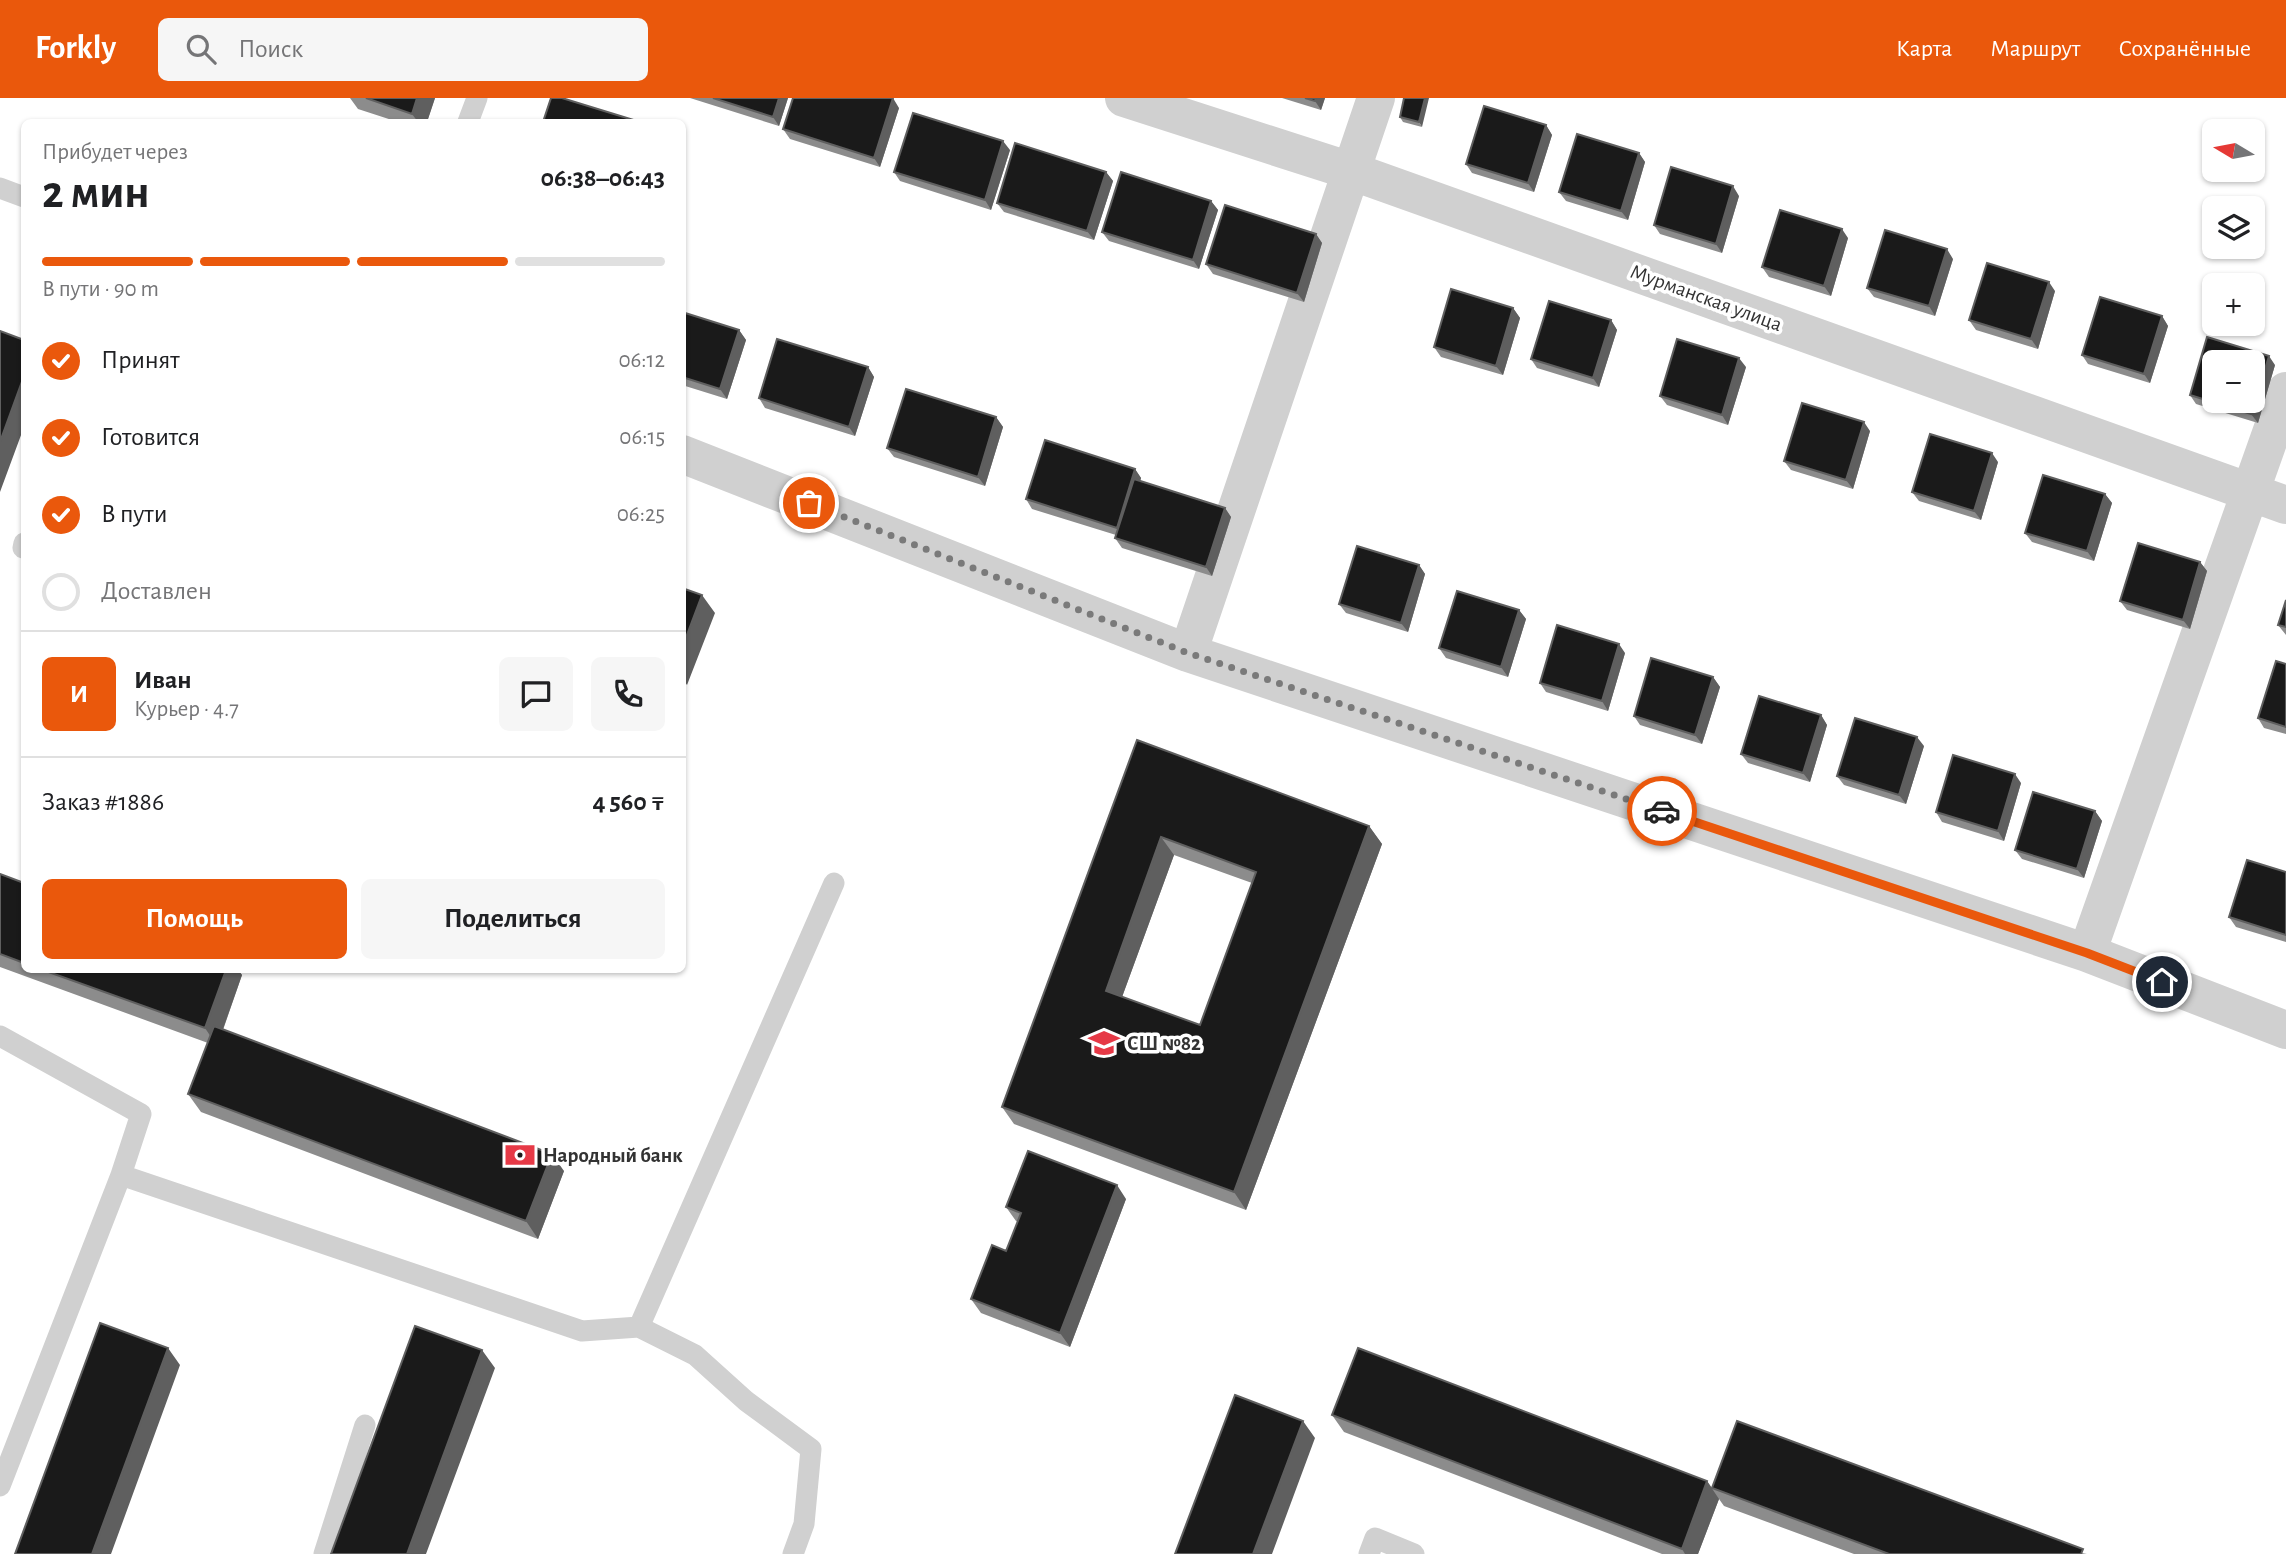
<!DOCTYPE html>
<html lang="ru">
<meta charset="utf-8">
<style>
body{margin:0;font-family:"Alegreya Sans",sans-serif;background:#f6f6f6;color:#202124;height:100vh;display:flex;flex-direction:column;font-size:26px;white-space:nowrap}
*{box-sizing:border-box;margin:0}
p{font-size:23px;color:#757577}
.icon{flex:none;width:38px;height:38px;fill:none;stroke:currentColor;stroke-width:2;stroke-linecap:round;stroke-linejoin:round}
.map{position:relative;flex:1;overflow:hidden}
.drawer{position:absolute;left:21px;top:21px;width:665px;height:854px;display:flex;flex-direction:column;background:#fff;border-radius:10px;box-shadow:0 2px 5px #0004}
.drawer>*{flex:none}
.needle{width:46px;rotate:280deg}
.fabs{position:absolute;left:2202px;top:21px;display:grid;gap:14px}
.fabs a{display:grid;place-items:center;width:63px;height:63px;border-radius:10px;background:#fff;box-shadow:0 2px 5px #0004;font-size:35px}
.pin{position:absolute;display:grid;place-items:center;width:60px;height:60px;color:#fff;margin:-30px;border:4px solid #fff;border-radius:50%;box-shadow:0 2px 7px #0007}
.courier{position:absolute;display:grid;place-items:center;width:70px;height:70px;margin:-35px;border:5px solid #ea580c;border-radius:50%;background:#fff;color:#222;box-shadow:0 2px 9px #0007}
.overview em{font-style:normal;font-weight:600}
.overview div{display:flex;flex-direction:column-reverse}
.overview{display:flex;align-items:center;justify-content:space-between;height:119px;padding:0 21px}
h1{font-size:46px;font-weight:600;line-height:52px}
.bar{display:grid;grid-template-columns:repeat(4,1fr);gap:10px 7px;align-content:center;height:84px;padding:0 21px}
.bar i{height:9px;border-radius:5px;background:#e0e0e0}
.bar .on{background:#ea580c}
.bar p{grid-column:span 4}
.line{display:flex;align-items:center;gap:18px;padding:0 21px;border-top:2px solid #e0e0e0}
.line div{flex:1}
.round{display:grid;place-items:center;flex:none;width:74px;height:74px;border-radius:10px;background:#f6f6f6}
ol{padding:0 21px;list-style:none}
li{display:flex;align-items:center;gap:21px;height:77px}
li p{margin-inline-start:auto}
li .icon{padding:7px;border-radius:50%;background:#ea580c;color:#fff;stroke-width:4}
li:last-child{color:#757577}
li i{width:38px;height:38px;border:4px solid #e0e0e0;border-radius:50%}
.primary-button{display:flex;gap:14px;margin-top:auto;padding:14px 21px}
.primary-button a{flex:1;height:80px;border-radius:10px;background:#ea580c;color:#fff;font-size:28px;font-weight:600;line-height:80px;text-align:center}
.primary-button a+a{background:#f6f6f6;color:#202124}
header{display:flex;align-items:center;gap:42px;box-sizing:border-box;height:98px;padding:0 35px;background:#ea580c;color:#fff}
header strong{font-size:33px}
nav{display:flex;gap:38px;margin-inline-start:auto;font-size:24px}
.search{width:490px;height:63px;background:#f6f6f6;display:flex;align-items:center;gap:18px;box-sizing:border-box;padding:0 24px;border-radius:10px;color:#757577;font-size:26px}
.map>svg:first-child{display:block}
.lines{fill:none;stroke-linecap:round;stroke-linejoin:round}
.lane{stroke:#d0d0d0;stroke-width:21}
.street{stroke:#d0d0d0;stroke-width:38}
.wall{fill:#8c8c8c;fill-rule:evenodd}
.shaded-wall{fill:#5f5f5f}
.building{fill:#1a1a1a;stroke:#5f5f5f;stroke-width:2;fill-rule:evenodd}
.done{stroke:#7a7a7a;stroke-width:7;stroke-dasharray:0 12.6}
.route{stroke:#ea580c;stroke-width:9}
.labels{text-anchor:middle;dominant-baseline:central;stroke-width:7;stroke-linejoin:round;paint-order:stroke}
.street-label{font-size:21px;fill:#333;stroke:#fff}
.poi-label{font-size:21px;font-weight:bold;fill:#333;stroke:#fff;text-anchor:start}
</style>
<header>
<strong>Forkly</strong>
<div class="search"><svg class="icon" aria-label="search" viewBox="0 0 24 24"><circle cx="10" cy="10" r="6"/><path d="M15 15l6 6"/></svg>Поиск</div>
<nav><a>Карта</a><a>Маршрут</a><a>Сохранённые</a></nav>
</header>
<div class="map">
<svg width="2286" height="1456" viewBox="0 0 2286 1456">
<rect width="100%" height="100%" fill="#fff"/>
<g class="lines">
<!-- lane -->
<path class="lane" d="M 468,24 L 477,0
M 0,90 L 24,99
M 23,450 L 24,445
M 0,938 L 141,1016 L 121,1077
M 639,1229 L 834,785
M 0,1388 L 121,1077 L 582,1233 L 639,1229 L 695,1257 L 746,1303 L 811,1351 L 804,1426 L 793,1456
M 324,1456 L 365,1327
M 1369,1456 L 1375,1440 L 1414,1456"/>
<!-- street -->
<path class="street" d="M 1124,0 L 1351,73 L 2286,407
M 682,356 L 1188,555 L 2087,855 L 2286,932
M 1188,555 L 1376,0
M 2087,855 L 2286,293"/>
</g>
<!-- wall -->
<path class="wall" d="M 350,0 L 435,0 L 427,24 L 398,24 L 358,11 Z
M 690,0 L 788,0 L 779,28 Z
M 1282,0 L 1325,0 L 1321,12 Z
M 1404,0 L 1422,29 L 1403,24 L 1400,19 Z
M 899,10 L 880,69 L 790,41 L 783,31 Z
M 1546,27 L 1552,37 L 1534,94 L 1472,75 L 1466,66 Z
M 1010,52 L 991,112 L 900,83 L 894,74 Z
M 1639,55 L 1645,64 L 1628,122 L 1566,103 L 1559,94 Z
M 1106,74 L 1113,83 L 1094,142 L 1004,114 L 997,105 Z
M 1739,98 L 1722,155 L 1660,136 L 1654,127 Z
M 1211,103 L 1218,112 L 1199,171 L 1109,143 L 1102,134 Z
M 1316,136 L 1322,145 L 1304,204 L 1213,176 L 1206,166 Z
M 1848,140 L 1831,198 L 1769,179 L 1762,169 Z
M 1953,161 L 1935,218 L 1874,199 L 1867,190 Z
M 2055,193 L 2038,251 L 1976,232 L 1969,222 Z
M 1513,210 L 1520,220 L 1503,277 L 1441,259 L 1434,249 Z
M 682,214 L 739,232 L 746,242 L 727,301 L 682,287 Z
M 2162,218 L 2168,228 L 2150,285 L 2088,266 L 2082,257 Z
M 1611,222 L 1617,232 L 1599,289 L 1537,270 L 1531,261 Z
M 2275,267 L 2258,325 L 2196,306 L 2190,297 Z
M 868,269 L 874,279 L 855,338 L 765,310 L 759,300 Z
M 1746,269 L 1728,327 L 1667,307 L 1660,298 Z
M 996,319 L 1003,329 L 985,388 L 894,359 L 887,350 Z
M 1870,333 L 1853,391 L 1791,372 L 1784,363 Z
M 1998,364 L 1981,422 L 1919,403 L 1912,394 Z
M 1135,371 L 1141,380 L 1140,383 L 1225,410 L 1231,419 L 1212,478 L 1122,450 L 1115,440 L 1116,437 L 1032,411 L 1026,401 Z
M 2105,396 L 2112,405 L 2094,463 L 2032,444 L 2025,435 Z
M 2200,464 L 2207,473 L 2190,531 L 2127,512 L 2120,503 Z
M 1419,467 L 1425,476 L 1408,534 L 1346,515 L 1339,506 Z
M 2286,502 L 2286,537 L 2278,527 Z
M 1519,512 L 1526,521 L 1508,579 L 1446,560 L 1439,550 Z
M 1625,555 L 1608,613 L 1546,594 L 1540,585 Z
M 2286,566 L 2286,636 L 2264,630 L 2258,620 Z
M 1713,579 L 1720,589 L 1702,646 L 1640,627 L 1634,618 Z
M 1821,617 L 1827,627 L 1810,684 L 1748,665 L 1741,656 Z
M 1137,642 L 1369,728 L 1382,746 L 1246,1112 L 1014,1026 L 1002,1009 ZM 1174,757 L 1252,785 L 1200,927 L 1122,899 Z
M 1924,648 L 1906,706 L 1844,687 L 1837,678 Z
M 2021,685 L 2004,743 L 1942,724 L 1936,714 Z
M 2095,713 L 2102,723 L 2084,780 L 2022,761 L 2015,752 Z
M 2286,774 L 2286,844 L 2236,829 L 2229,819 Z
M 0,776 L 24,785 L 24,872 L 238,872 L 242,877 L 223,932 L 564,1073 L 538,1141 L 201,1014 L 188,996 L 208,945 L 0,869 Z
M 1126,1101 L 1070,1249 L 981,1215 L 971,1201 L 1006,1153 L 1018,1124 L 1016,1123 L 1006,1109 Z
M 1332,1317 L 1707,1383 L 1712,1390 L 2087,1456 L 1854,1456 L 1724,1408 L 1719,1401 L 1698,1456 L 1662,1456 L 1344,1334 Z"/>
<!-- shaded-wall -->
<path class="shaded-wall" d="M 417,0 L 435,0 L 427,24 L 418,24 L 412,16 Z
M 779,0 L 788,0 L 779,28 L 773,19 Z
M 893,0 L 899,10 L 880,69 L 874,60 Z
M 1316,0 L 1325,0 L 1321,12 L 1315,3 Z
M 1425,0 L 1429,0 L 1422,29 L 1419,24 Z
M 1546,27 L 1552,37 L 1534,94 L 1528,85 Z
M 1003,43 L 1010,52 L 991,112 L 985,102 Z
M 1639,55 L 1645,64 L 1628,122 L 1621,113 Z
M 1106,74 L 1113,83 L 1094,142 L 1087,133 Z
M 1733,88 L 1739,98 L 1722,155 L 1716,146 Z
M 1211,103 L 1218,112 L 1199,171 L 1193,162 Z
M 1842,131 L 1848,140 L 1831,198 L 1824,188 Z
M 1316,136 L 1322,145 L 1304,204 L 1297,195 Z
M 1947,151 L 1953,161 L 1935,218 L 1929,208 Z
M 2049,184 L 2055,193 L 2038,251 L 2031,241 Z
M 1513,210 L 1520,220 L 1503,277 L 1496,268 Z
M 2162,218 L 2168,228 L 2150,285 L 2144,276 Z
M 1611,222 L 1617,232 L 1599,289 L 1593,280 Z
M 739,232 L 746,242 L 727,301 L 720,291 Z
M 2269,258 L 2275,267 L 2258,325 L 2251,316 Z
M 1739,260 L 1746,269 L 1728,327 L 1722,317 Z
M 868,269 L 874,279 L 855,338 L 849,329 Z
M 24,278 L 24,329 L 0,394 L 0,344 Z
M 996,319 L 1003,329 L 985,388 L 978,379 Z
M 1864,324 L 1870,333 L 1853,391 L 1846,382 Z
M 1992,355 L 1998,364 L 1981,422 L 1974,413 Z
M 1135,371 L 1141,380 L 1123,439 L 1117,430 Z
M 2105,396 L 2112,405 L 2094,463 L 2087,453 Z
M 1225,410 L 1231,419 L 1212,478 L 1206,469 Z
M 2200,464 L 2207,473 L 2190,531 L 2183,522 Z
M 1419,467 L 1425,476 L 1408,534 L 1401,525 Z
M 702,497 L 715,515 L 687,587 L 682,580 L 682,550 Z
M 1519,512 L 1526,521 L 1508,579 L 1501,569 Z
M 1619,546 L 1625,555 L 1608,613 L 1602,603 Z
M 1713,579 L 1720,589 L 1702,646 L 1695,637 Z
M 1821,617 L 1827,627 L 1810,684 L 1803,675 Z
M 1917,639 L 1924,648 L 1906,706 L 1899,697 Z
M 2015,676 L 2021,685 L 2004,743 L 1998,733 Z
M 2095,713 L 2102,723 L 2084,780 L 2077,771 Z
M 1369,728 L 1382,746 L 1246,1112 L 1234,1094 Z
M 1161,739 L 1174,757 L 1118,910 L 1106,893 Z
M 226,872 L 238,872 L 242,877 L 217,948 L 205,930 Z
M 552,1056 L 564,1073 L 538,1141 L 526,1123 Z
M 1117,1087 L 1126,1101 L 1070,1249 L 1060,1235 Z
M 168,1250 L 180,1267 L 111,1456 L 92,1456 Z
M 482,1252 L 495,1270 L 426,1456 L 407,1456 Z
M 1303,1323 L 1315,1340 L 1272,1456 L 1253,1456 Z
M 1707,1383 L 1719,1401 L 1698,1456 L 1685,1456 L 1682,1451 Z"/>
<!-- building -->
<path class="building" d="M 366,0 L 417,0 L 412,16 Z
M 551,0 L 562,0 L 640,24 L 543,24 Z
M 713,0 L 779,0 L 773,19 Z
M 793,0 L 893,0 L 874,60 L 783,31 Z
M 1305,0 L 1316,0 L 1315,3 Z
M 1404,0 L 1425,0 L 1419,24 L 1400,19 Z
M 1484,8 L 1546,27 L 1528,85 L 1466,66 Z
M 913,15 L 1003,43 L 985,102 L 894,74 Z
M 1577,36 L 1639,55 L 1621,113 L 1559,94 Z
M 1015,45 L 1106,74 L 1087,133 L 997,105 Z
M 1671,69 L 1733,88 L 1716,146 L 1654,127 Z
M 1121,74 L 1211,103 L 1193,162 L 1102,134 Z
M 1225,107 L 1316,136 L 1297,195 L 1206,166 Z
M 1780,112 L 1842,131 L 1824,188 L 1762,169 Z
M 1885,132 L 1947,151 L 1929,208 L 1867,190 Z
M 1987,165 L 2049,184 L 2031,241 L 1969,222 Z
M 1451,191 L 1513,210 L 1496,268 L 1434,249 Z
M 2100,199 L 2162,218 L 2144,276 L 2082,257 Z
M 1549,203 L 1611,222 L 1593,280 L 1531,261 Z
M 682,214 L 739,232 L 720,291 L 682,279 Z
M 0,233 L 24,242 L 24,278 L 0,344 Z
M 2207,239 L 2269,258 L 2251,316 L 2190,297 ZM 2214,264 L 2252,264 L 2252,303 L 2214,303 Z
M 777,241 L 868,269 L 849,329 L 759,300 Z
M 1677,241 L 1739,260 L 1722,317 L 1660,298 Z
M 906,291 L 996,319 L 978,379 L 887,350 Z
M 1802,305 L 1864,324 L 1846,382 L 1784,363 Z
M 1930,336 L 1992,355 L 1974,413 L 1912,394 Z
M 1045,342 L 1135,371 L 1117,430 L 1026,401 Z
M 2043,377 L 2105,396 L 2087,453 L 2025,435 Z
M 1134,381 L 1225,410 L 1206,469 L 1115,440 Z
M 2138,445 L 2200,464 L 2183,522 L 2120,503 Z
M 1357,448 L 1419,467 L 1401,525 L 1339,506 Z
M 682,490 L 702,497 L 682,550 Z
M 1457,493 L 1519,512 L 1501,569 L 1439,550 Z
M 2286,502 L 2286,529 L 2278,527 Z
M 1557,527 L 1619,546 L 1602,603 L 1540,585 Z
M 1651,560 L 1713,579 L 1695,637 L 1634,618 Z
M 2276,563 L 2286,566 L 2286,629 L 2258,620 Z
M 1759,598 L 1821,617 L 1803,675 L 1741,656 Z
M 1855,620 L 1917,639 L 1899,697 L 1837,678 Z
M 1137,642 L 1369,728 L 1234,1094 L 1002,1009 ZM 1161,739 L 1256,774 L 1200,927 L 1106,893 Z
M 1953,657 L 2015,676 L 1998,733 L 1936,714 Z
M 2033,694 L 2095,713 L 2077,771 L 2015,752 Z
M 2247,762 L 2286,774 L 2286,837 L 2229,819 Z
M 0,776 L 24,785 L 24,865 L 0,856 Z
M 43,872 L 226,872 L 205,930 Z
M 214,928 L 552,1056 L 526,1123 L 188,996 Z
M 1028,1053 L 1117,1087 L 1060,1235 L 971,1201 L 992,1147 L 1006,1153 L 1021,1115 L 1006,1109 Z
M 100,1225 L 168,1250 L 92,1456 L 15,1456 Z
M 415,1228 L 482,1252 L 407,1456 L 331,1456 Z
M 1358,1250 L 1707,1383 L 1682,1451 L 1332,1317 Z
M 1235,1297 L 1303,1323 L 1253,1456 L 1175,1456 Z
M 1737,1323 L 2083,1451 L 2081,1456 L 1889,1456 L 1712,1390 Z"/>
<g class="lines">
<!-- done -->
<path class="done" d="M 809,405 L 1188,555 L 1662,713"/>
<!-- route -->
<path class="route" d="M 1662,713 L 2087,855 L 2162,884"/>
</g>
<!-- icons -->
<defs>
<g id="school-bare" transform="scale(2.415)"><path d="M0-5L7-2L0 1L-7-2ZM-4 1L0 2.5L4 1V4Q0 6-4 4Z" fill="#e63946" stroke="#fff" stroke-width="2.5" paint-order="stroke"/></g>
<g id="bank-bare" transform="scale(2.415)"><path d="M-6-4H6V4H-6ZM0-2.3a2.3 2.3 0 1 0 0 4.6a2.3 2.3 0 1 0 0-4.6Z" fill="#e63946" stroke="#fff" stroke-width="2.5" paint-order="stroke"/></g>
</defs>
<g fill-rule="evenodd">
<use href="#school-bare" x="1104" y="945"/>
<use href="#bank-bare" x="520" y="1057"/>
</g>
<g class="labels">
<!-- street labels -->
<g class="street-label">
<text transform="translate(1706 200) rotate(20)">Мурманская улица</text>
</g>
<!-- poi labels -->
<g class="poi-label">
<text x="1127" y="945">СШ №82</text>
<text x="543" y="1057">Народный банк</text>
</g>
</g>
</svg>
<div class="fabs">
<a><svg class="needle" viewBox="-14 -14 28 28"><path d="M0-13l5 13h-10z" fill="#e53935"/><path d="M0 13l5-13h-10z" fill="#757577"/></svg></a>
<a><svg class="icon" aria-label="layers" viewBox="0 0 24 24"><path d="M12 4l9 5-9 5-9-5zM3 14l9 5 9-5"/></svg></a>
<a>+</a>
<a>−</a>
</div>
<div class="pin" style="left:809px;top:405px;background:#ea580c"><svg class="icon" aria-label="bag" viewBox="0 0 24 24"><path d="M5 8h14l-1 12H6zM9 8a3 3 0 0 1 6 0"/></svg></div>
<div class="pin" style="left:2162px;top:884px;background:#1f2937"><svg class="icon" aria-label="home" viewBox="0 0 24 24"><path d="M3 11l9-7 9 7M6 9v11h12V9"/></svg></div>
<div class="courier" style="left:1662px;top:713px"><svg class="icon" aria-label="car" viewBox="0 0 24 24"><path d="M5 17H2v-5l4-1 3-4h7l3 4 3 1v5h-3M9 17h6M6 11h13"/><circle cx="7" cy="17" r="2"/><circle cx="17" cy="17" r="2"/></svg></div>
<section class="drawer">
<div class="overview"><div><h1>2 мин</h1><p>Прибудет через</p></div><em>06:38–06:43</em></div>
<div class="bar"><i class="on"></i><i class="on"></i><i class="on"></i><i></i><p>В пути · 90 m</p></div>
<ol>
<li><svg class="icon" aria-label="check" viewBox="0 0 24 24"><path d="M5 12l5 5 9-10"/></svg>Принят<p>06:12</p></li>
<li><svg class="icon" aria-label="check" viewBox="0 0 24 24"><path d="M5 12l5 5 9-10"/></svg>Готовится<p>06:15</p></li>
<li><svg class="icon" aria-label="check" viewBox="0 0 24 24"><path d="M5 12l5 5 9-10"/></svg>В пути<p>06:25</p></li>
<li><i></i>Доставлен</li>
</ol>
<div class="line" style="height:126px"><b class="round" style="background:#ea580c;color:#fff">И</b><div><b>Иван</b><p>Курьер · 4.7</p></div><a class="round"><svg class="icon" aria-label="chat" viewBox="0 0 24 24"><path d="M4 5h16v11H9l-5 4z"/></svg></a><a class="round"><svg class="icon" aria-label="phone" viewBox="0 0 24 24"><path d="M5 4h4l2 5-3 2q2 4 5 5l2-3 5 2v4C11 20 4 13 5 4z"/></svg></a></div>
<div class="line" style="height:91px"><div>Заказ #1886</div><b>4 560 ₸</b></div>
<div class="primary-button"><a>Помощь</a><a>Поделиться</a></div>
</section>
</div>
